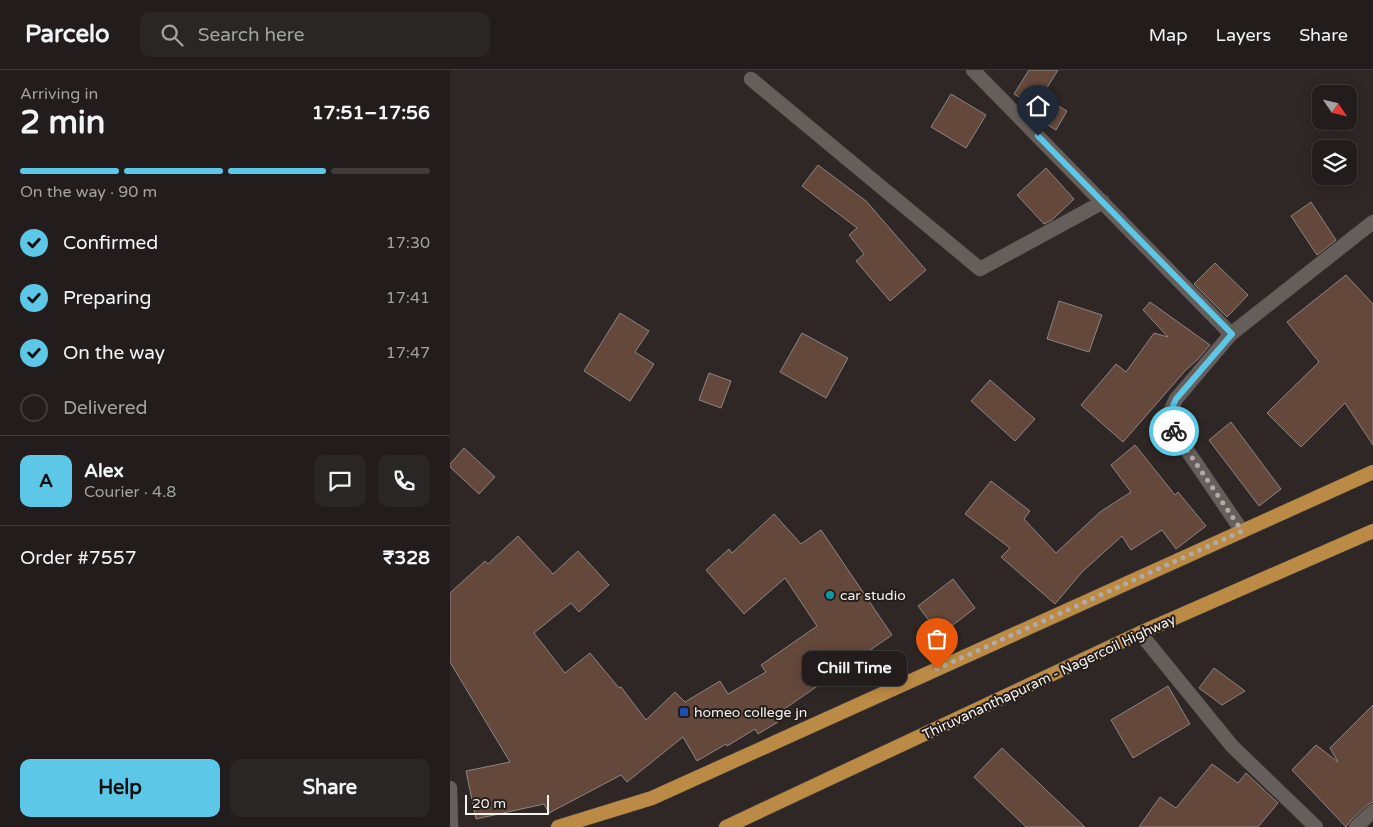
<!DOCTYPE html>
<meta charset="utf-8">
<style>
body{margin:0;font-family:"Varela Round",sans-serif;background:#2a2625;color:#f1f3f6;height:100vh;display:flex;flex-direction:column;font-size:19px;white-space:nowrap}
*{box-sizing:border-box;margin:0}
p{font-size:16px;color:#a2a2a3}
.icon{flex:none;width:28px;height:28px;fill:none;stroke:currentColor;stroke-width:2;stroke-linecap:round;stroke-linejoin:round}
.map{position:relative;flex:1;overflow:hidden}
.sheet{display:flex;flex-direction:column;background:#221d1c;width:450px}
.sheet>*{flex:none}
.needle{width:32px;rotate:125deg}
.buttons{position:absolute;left:862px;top:15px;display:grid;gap:10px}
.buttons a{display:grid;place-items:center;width:45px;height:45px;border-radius:10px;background:#221d1c;box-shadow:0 2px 12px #0003,0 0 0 1px #3f3b3b;font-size:25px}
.scale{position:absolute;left:15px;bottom:12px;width:84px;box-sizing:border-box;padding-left:5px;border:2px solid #f6f2f0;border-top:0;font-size:14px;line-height:18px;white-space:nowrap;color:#f6f2f0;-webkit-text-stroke:4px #241e1b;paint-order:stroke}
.pin{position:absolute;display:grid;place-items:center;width:42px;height:42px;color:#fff;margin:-51px -21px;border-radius:50% 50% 50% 0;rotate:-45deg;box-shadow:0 0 5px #0007}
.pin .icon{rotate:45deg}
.courier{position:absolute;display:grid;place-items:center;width:50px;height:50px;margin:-25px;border:4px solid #5dc7e8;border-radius:50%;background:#fff;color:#222;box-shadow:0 1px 6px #0007}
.bubble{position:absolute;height:35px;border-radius:10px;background:#221d1c;box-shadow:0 2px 12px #0003,0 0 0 1px #3f3b3b;font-size:16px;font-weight:700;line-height:35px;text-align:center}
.headline em{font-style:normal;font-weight:700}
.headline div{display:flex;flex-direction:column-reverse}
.headline{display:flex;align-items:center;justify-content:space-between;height:85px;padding:0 20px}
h1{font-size:32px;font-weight:700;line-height:38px}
.bar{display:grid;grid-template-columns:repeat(4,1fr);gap:8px 5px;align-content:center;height:60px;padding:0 20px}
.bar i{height:6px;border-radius:4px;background:#3f3b3b}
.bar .current{background:#5dc7e8}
.bar p{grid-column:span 4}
.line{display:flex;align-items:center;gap:12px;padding:0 20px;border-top:1px solid #3f3b3b}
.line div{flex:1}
.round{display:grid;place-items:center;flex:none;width:52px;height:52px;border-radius:10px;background:#2a2625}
ol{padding:0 20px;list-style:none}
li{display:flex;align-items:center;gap:15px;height:55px}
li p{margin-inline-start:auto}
li .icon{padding:5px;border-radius:50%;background:#5dc7e8;color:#111;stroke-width:4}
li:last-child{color:#a2a2a3}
li i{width:28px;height:28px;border:2px solid #3f3b3b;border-radius:50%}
.action{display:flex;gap:10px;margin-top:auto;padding:10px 20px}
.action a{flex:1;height:58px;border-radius:10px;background:#5dc7e8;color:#111;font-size:20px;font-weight:700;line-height:58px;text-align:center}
.action a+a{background:#2a2625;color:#f1f3f6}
header{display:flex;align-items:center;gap:30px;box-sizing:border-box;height:70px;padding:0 25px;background:#221d1c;border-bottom:1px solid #3f3b3b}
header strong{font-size:24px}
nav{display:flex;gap:28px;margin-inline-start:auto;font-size:18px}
.search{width:350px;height:45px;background:#2a2625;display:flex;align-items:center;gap:12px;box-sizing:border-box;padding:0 18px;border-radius:10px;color:#a2a2a3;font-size:19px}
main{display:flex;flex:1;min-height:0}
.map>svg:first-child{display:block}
.building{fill:#64483b;stroke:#8d8582}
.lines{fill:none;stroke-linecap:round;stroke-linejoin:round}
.minor-casing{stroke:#474240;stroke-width:15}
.primary-casing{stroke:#474240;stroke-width:15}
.minor{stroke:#665e5b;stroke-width:14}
.primary{stroke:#bb8a44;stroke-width:14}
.done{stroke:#b0aba9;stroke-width:5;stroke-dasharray:0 9}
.route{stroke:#5dc7e8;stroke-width:6}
.culture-dot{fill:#0f9aa8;stroke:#241e1b;stroke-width:2}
.transit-dot{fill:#1a4fb4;stroke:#241e1b;stroke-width:2}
.labels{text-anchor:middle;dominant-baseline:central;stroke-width:4;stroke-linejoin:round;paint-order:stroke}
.poi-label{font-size:14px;fill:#f6f2f0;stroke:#241e1b;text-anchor:start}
.street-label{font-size:14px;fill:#f6f2f0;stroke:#241e1b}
</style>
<header>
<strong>Parcelo</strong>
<div class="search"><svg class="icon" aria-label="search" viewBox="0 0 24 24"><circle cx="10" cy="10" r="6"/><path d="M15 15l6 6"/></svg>Search here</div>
<nav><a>Map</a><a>Layers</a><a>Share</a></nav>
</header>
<main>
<section class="sheet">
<div class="headline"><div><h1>2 min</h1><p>Arriving in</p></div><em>17:51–17:56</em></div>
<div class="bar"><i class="current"></i><i class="current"></i><i class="current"></i><i></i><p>On the way · 90 m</p></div>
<ol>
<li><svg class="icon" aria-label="check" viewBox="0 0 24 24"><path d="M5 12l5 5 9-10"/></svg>Confirmed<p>17:30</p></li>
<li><svg class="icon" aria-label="check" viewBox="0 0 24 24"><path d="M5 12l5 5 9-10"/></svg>Preparing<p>17:41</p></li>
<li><svg class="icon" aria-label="check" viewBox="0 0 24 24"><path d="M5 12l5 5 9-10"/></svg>On the way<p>17:47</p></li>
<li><i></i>Delivered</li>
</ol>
<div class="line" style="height:90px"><b class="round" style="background:#5dc7e8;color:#111">A</b><div><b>Alex</b><p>Courier · 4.8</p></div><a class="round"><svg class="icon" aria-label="chat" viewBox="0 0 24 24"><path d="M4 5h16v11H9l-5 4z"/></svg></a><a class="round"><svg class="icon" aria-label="phone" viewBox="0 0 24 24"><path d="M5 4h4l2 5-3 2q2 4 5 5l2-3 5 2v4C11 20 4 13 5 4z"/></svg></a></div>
<div class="line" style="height:65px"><div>Order #7557</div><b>₹328</b></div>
<div class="action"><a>Help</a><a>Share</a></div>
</section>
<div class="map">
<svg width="923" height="757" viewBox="0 0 923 757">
<rect width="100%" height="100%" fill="#2e2725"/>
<!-- building -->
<path class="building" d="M 579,0 L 608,0 L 585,37 L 564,24 Z
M 501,24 L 536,45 L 516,78 L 481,57 Z
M 598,30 L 617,41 L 606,60 L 588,49 Z
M 368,95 L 416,131 L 476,200 L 440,231 L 406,191 L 414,184 L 399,165 L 407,158 L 352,116 Z
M 596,98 L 624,129 L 602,150 L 594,154 L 567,125 Z
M 861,132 L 886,170 L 867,185 L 841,146 Z
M 765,193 L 798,225 L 777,247 L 744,214 Z
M 896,205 L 923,234 L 923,375 L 895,333 L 851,377 L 817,343 L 869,292 L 837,252 Z
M 609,231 L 652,245 L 639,282 L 597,269 Z
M 700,232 L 760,275 L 748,289 L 735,301 L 673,372 L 631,335 L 666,294 L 676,302 L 704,263 L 718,267 L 693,240 Z
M 170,243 L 199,261 L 185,282 L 204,294 L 180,331 L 134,301 Z
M 352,263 L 398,288 L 376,328 L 330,302 Z
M 259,303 L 281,311 L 271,338 L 249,330 Z
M 540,310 L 585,349 L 565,371 L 521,331 Z
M 781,352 L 831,419 L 809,436 L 759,370 Z
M 685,375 L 725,425 L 728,422 L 756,456 L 726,479 L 712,460 L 681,480 L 672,466 L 632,502 L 605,534 L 551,487 L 560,478 L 515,444 L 541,411 L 580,441 L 574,449 L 606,483 L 650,442 L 681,422 L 661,395 Z
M 14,378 L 45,407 L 29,424 L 0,397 L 0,394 Z
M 324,444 L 351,474 L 371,460 L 442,565 L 324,646 L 328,652 L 308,664 L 305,659 L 277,676 L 276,674 L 247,691 L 233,667 L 177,712 L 171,705 L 99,743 L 94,734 L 26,749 L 16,701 L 60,692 L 0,592 L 0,523 L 35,491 L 38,494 L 68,466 L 103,504 L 128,481 L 159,515 L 129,542 L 121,533 L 84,563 L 115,603 L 140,583 L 169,618 L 171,617 L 196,650 L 225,622 L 235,632 L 270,611 L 278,624 L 316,602 L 311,595 L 367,556 L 335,508 L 294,544 L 256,500 L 279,479 L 282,483 Z
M 503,509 L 525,538 L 490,565 L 468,536 Z
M 764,598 L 795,621 L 772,635 L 749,618 Z
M 718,616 L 740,654 L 683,688 L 661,650 Z
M 923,635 L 923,732 L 917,735 L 900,751 L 896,757 L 842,700 L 866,675 L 888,692 L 880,678 Z
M 552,678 L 635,757 L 576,757 L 524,707 Z
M 762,694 L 788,713 L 796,703 L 828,733 L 808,757 L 689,757 L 710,727 L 726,738 Z"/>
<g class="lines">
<!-- minor casing -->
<g class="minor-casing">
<path id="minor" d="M 523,0 L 781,264 L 726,329 L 721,340 L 722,358 L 792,461
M 301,9 L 530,199 L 653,132
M 781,264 L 923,152
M 690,563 L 782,676 L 866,757
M 0,718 L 1,757
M 906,757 L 923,741"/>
</g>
<!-- primary casing -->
<g class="primary-casing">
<path id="primary" d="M 108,757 L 202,728 L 923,402
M 276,757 L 690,563 L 923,461"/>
</g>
<!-- minor -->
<use href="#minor" class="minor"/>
<!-- primary -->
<use href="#primary" class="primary"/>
</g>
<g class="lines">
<!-- done -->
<path class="done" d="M 487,599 L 792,461 L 724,361"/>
<!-- route -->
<path class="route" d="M 588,66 L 782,264 L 726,329 C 721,339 718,350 724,361"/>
</g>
<!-- markers -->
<circle class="culture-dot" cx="380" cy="525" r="5"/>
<rect class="transit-dot" x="229" y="637" width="10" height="10" rx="2.5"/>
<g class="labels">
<!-- poi labels -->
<g class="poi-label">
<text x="390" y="525">car studio</text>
<text x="244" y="642">homeo college jn</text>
</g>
<!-- street labels -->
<g class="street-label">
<text transform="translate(599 607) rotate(-25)">Thiruvananthapuram - Nagercoil Highway</text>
</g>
</g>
</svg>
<div class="buttons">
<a><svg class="needle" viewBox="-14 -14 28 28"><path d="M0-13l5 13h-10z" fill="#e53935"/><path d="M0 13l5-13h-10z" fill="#a2a2a3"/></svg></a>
<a><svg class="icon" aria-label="layers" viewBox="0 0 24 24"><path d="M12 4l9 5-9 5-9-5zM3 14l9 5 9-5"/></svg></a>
</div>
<div class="scale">20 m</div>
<div class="pin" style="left:487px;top:599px;background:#ea580c"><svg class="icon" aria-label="bag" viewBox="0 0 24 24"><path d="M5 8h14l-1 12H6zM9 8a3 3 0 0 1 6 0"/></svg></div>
<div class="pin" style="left:588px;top:66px;background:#1f2937"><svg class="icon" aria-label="home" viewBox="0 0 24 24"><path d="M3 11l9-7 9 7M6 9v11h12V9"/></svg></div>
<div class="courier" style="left:724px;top:361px"><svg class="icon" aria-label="bike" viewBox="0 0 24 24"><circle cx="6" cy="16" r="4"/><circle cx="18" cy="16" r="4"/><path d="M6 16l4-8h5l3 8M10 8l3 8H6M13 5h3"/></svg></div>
<div class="bubble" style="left:352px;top:581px;width:105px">Chill Time</div>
</div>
</main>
